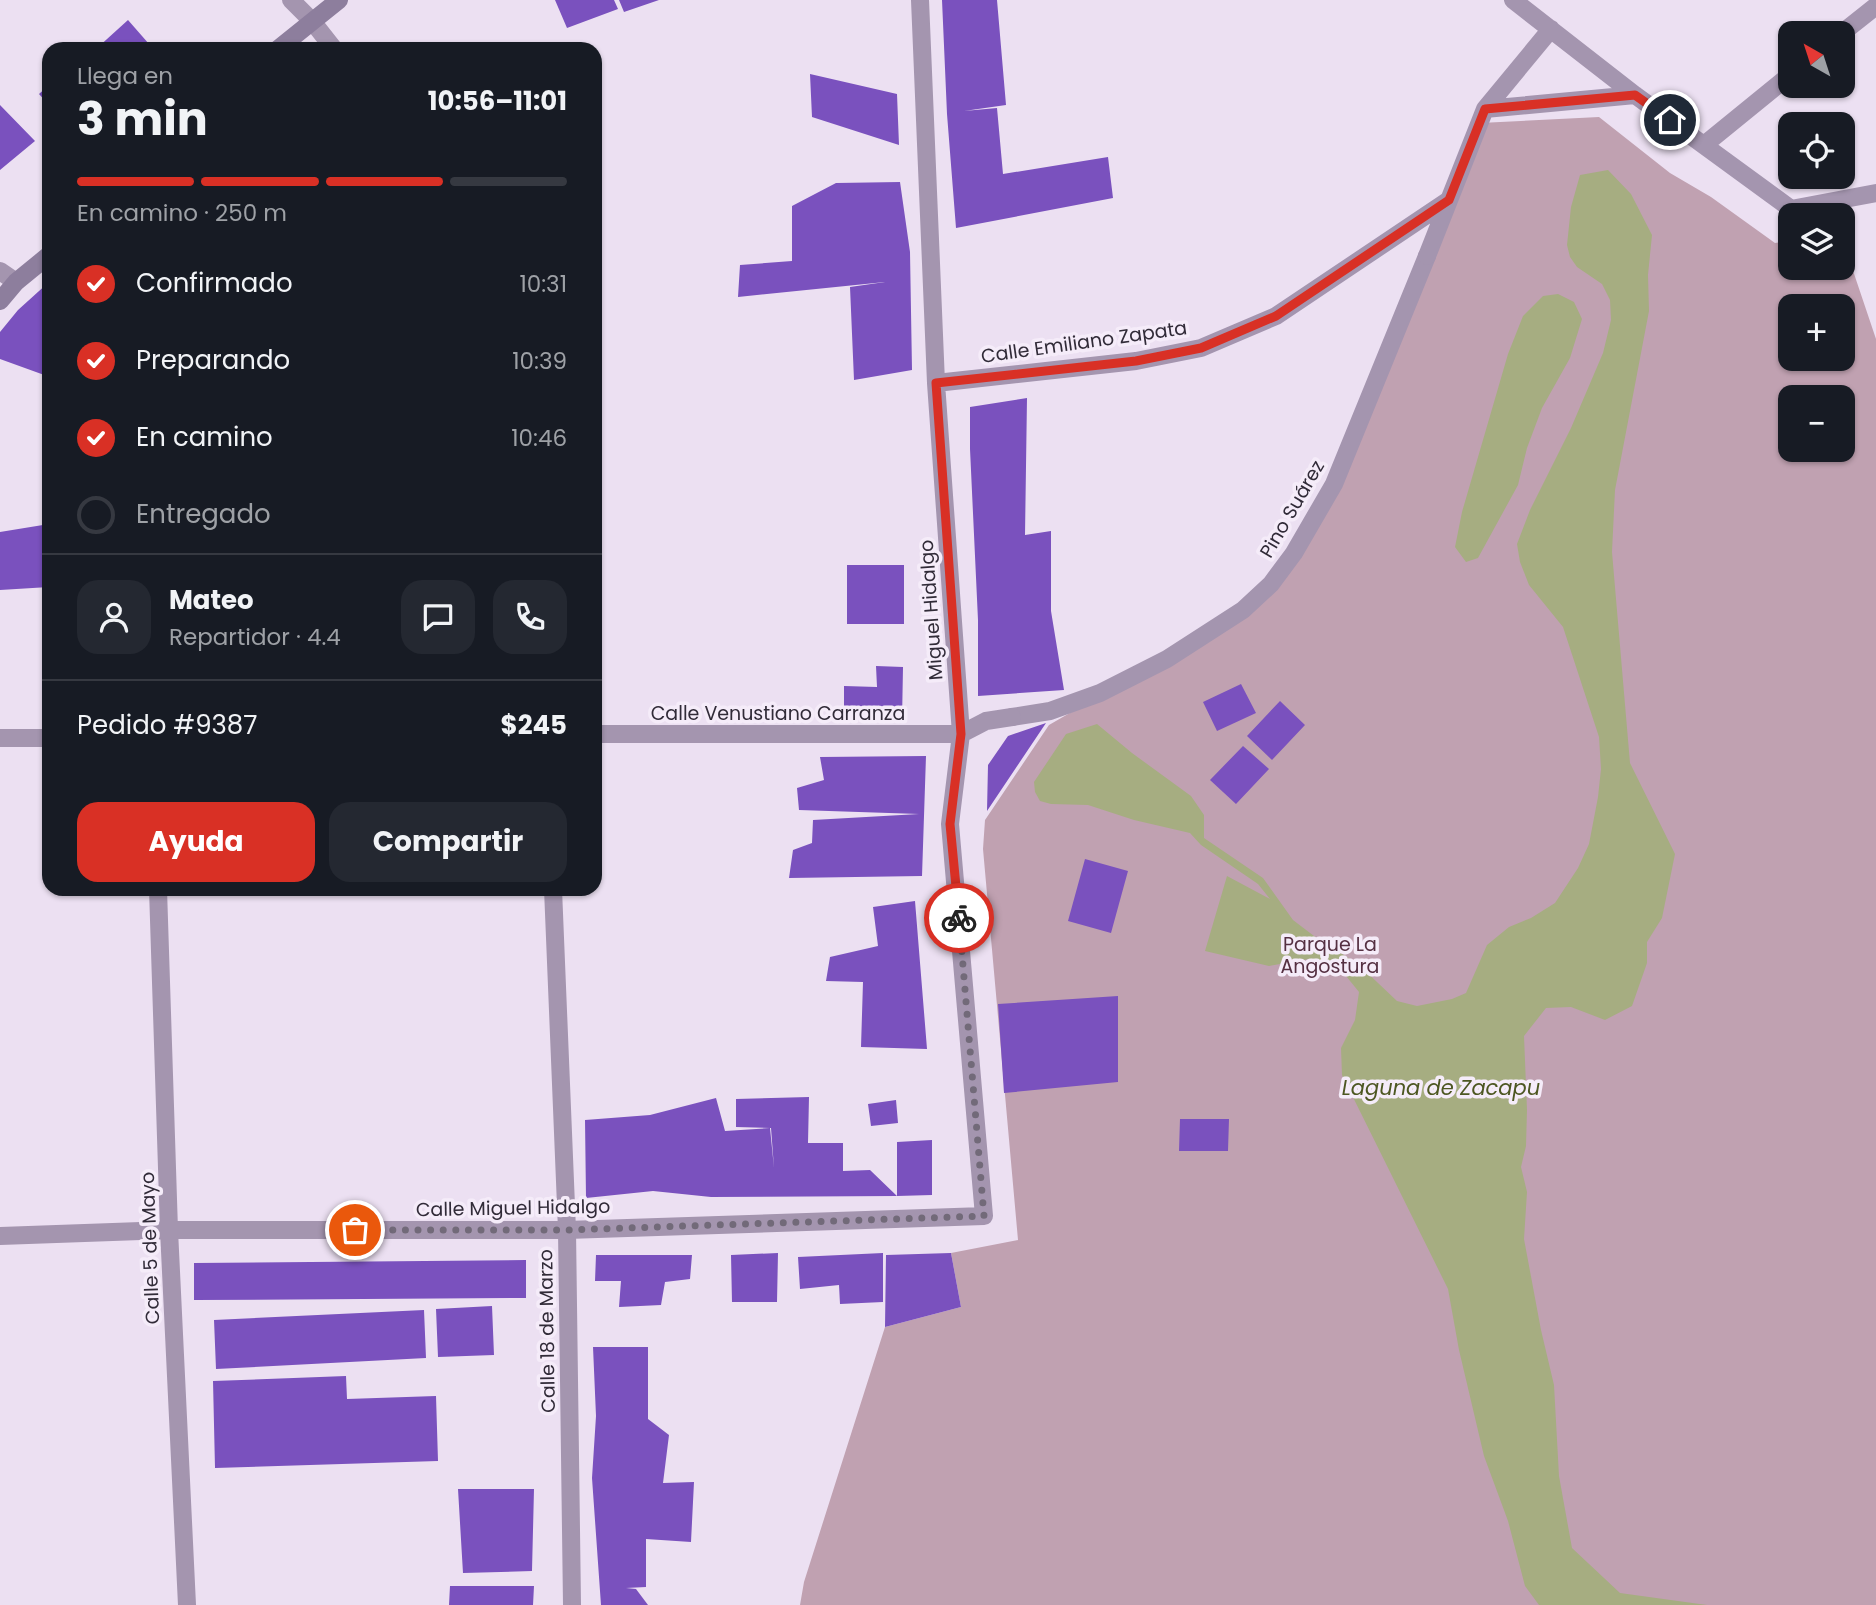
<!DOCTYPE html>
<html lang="es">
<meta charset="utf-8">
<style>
body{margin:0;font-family:Poppins,sans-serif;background:#242831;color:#f1f3f6;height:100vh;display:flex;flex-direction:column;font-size:26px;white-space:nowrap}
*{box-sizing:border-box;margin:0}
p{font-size:23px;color:#9ea1a6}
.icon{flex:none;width:38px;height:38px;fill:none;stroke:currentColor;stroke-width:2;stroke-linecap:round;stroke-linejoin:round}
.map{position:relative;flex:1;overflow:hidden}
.drawer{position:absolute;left:42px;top:42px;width:560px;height:854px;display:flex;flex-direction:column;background:#171b24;border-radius:21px;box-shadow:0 2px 5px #0004}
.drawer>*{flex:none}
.needle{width:46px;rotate:321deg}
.tools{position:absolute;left:1778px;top:21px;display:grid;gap:14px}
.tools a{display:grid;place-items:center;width:77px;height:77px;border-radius:14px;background:#171b24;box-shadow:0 2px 5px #0004;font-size:35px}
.pin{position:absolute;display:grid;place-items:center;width:60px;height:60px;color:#fff;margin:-30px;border:4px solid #fff;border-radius:50%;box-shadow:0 2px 7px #0007}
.courier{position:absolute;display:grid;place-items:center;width:70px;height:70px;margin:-35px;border:5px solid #d93025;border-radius:50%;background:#fff;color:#222;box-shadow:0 2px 9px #0007}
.summary em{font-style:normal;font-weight:700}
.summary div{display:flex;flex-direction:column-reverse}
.summary{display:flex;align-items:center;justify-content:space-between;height:119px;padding:0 35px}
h1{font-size:46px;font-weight:700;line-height:52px}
.bar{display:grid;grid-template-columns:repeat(4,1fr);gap:10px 7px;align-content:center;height:84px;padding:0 35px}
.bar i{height:9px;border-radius:5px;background:#363941}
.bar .on{background:#d93025}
.bar p{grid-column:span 4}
.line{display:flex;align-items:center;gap:18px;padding:0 35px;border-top:2px solid #363941}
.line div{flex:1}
.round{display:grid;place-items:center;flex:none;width:74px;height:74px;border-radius:21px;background:#242831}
ol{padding:0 35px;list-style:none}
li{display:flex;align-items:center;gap:21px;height:77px}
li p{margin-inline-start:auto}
li .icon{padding:7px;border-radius:50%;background:#d93025;color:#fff;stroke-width:4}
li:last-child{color:#9ea1a6}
li i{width:38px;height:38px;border:4px solid #363941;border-radius:50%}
.primary-button{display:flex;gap:14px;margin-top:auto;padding:14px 35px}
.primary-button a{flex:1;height:80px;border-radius:21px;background:#d93025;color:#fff;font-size:28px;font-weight:700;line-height:80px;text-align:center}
.primary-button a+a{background:#242831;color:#f1f3f6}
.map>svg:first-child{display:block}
.green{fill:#c0a1b1;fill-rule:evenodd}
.water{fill:#a6ad81}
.building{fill:#7a51be}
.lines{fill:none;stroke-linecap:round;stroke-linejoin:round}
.pedestrian{stroke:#a495af;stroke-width:18}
.minor{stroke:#a495af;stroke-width:18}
.secondary{stroke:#8d7e9d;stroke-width:18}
.done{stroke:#726a79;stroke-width:7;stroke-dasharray:0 12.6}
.route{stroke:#d93025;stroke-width:9}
.labels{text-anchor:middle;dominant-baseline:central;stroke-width:7;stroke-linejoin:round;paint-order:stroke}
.street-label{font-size:19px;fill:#312b38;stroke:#f5ecf9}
.park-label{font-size:19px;fill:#553042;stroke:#f5ecf9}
.water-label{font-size:21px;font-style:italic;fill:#4d5722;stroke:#f5ecf9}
</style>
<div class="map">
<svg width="1876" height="1605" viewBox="0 0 1876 1605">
<rect width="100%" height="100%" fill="#ece0f2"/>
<!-- green -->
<path class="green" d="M 1599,117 L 1670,173 L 1711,197 L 1775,243 L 1790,241 L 1790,268 L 1843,268 L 1843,241 L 1876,339 L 1876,1605 L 800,1605 L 804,1582 L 885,1327 L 961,1307 L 951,1253 L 1018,1240 L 983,849 L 985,820 L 1049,725 L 1101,695 L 1168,662 L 1299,555 L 1480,123 ZM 1790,306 L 1843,306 L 1843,359 L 1790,359 ZM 1790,397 L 1843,397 L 1843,450 L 1790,450 Z"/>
<!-- water -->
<path class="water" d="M 1608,170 L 1631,194 L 1652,235 L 1648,275 L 1649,311 L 1615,490 L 1612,552 L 1630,763 L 1675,854 L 1662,918 L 1647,942 L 1647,963 L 1632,1006 L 1605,1020 L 1571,1007 L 1546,1008 L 1524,1036 L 1527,1110 L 1526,1146 L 1521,1167 L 1527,1192 L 1524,1239 L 1541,1330 L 1554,1385 L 1559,1476 L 1572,1548 L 1620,1593 L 1707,1605 L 1539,1605 L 1525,1586 L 1508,1521 L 1484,1456 L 1459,1350 L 1448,1289 L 1342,1075 L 1341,1048 L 1355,1020 L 1359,992 L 1346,976 L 1309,959 L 1269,966 L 1205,951 L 1227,876 L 1270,899 L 1258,884 L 1201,845 L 1190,833 L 1134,820 L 1088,805 L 1051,804 L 1040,801 L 1035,792 L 1034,782 L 1066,734 L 1097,724 L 1132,753 L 1191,796 L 1204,815 L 1204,838 L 1263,878 L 1293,920 L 1314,936 L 1358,964 L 1397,1001 L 1417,1006 L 1452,999 L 1466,993 L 1487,945 L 1509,927 L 1531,918 L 1555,903 L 1578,868 L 1589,844 L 1598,797 L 1601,769 L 1599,737 L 1563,627 L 1529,585 L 1520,562 L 1517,544 L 1530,510 L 1571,428 L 1603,353 L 1611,320 L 1610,300 L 1602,284 L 1577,267 L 1570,257 L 1567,245 L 1571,207 L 1580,175 Z
M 1558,294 L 1574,302 L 1582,319 L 1570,358 L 1542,408 L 1527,448 L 1518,485 L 1478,558 L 1466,562 L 1455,547 L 1462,512 L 1508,354 L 1523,316 L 1543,296 Z"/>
<!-- building -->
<path class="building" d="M 555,0 L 614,0 L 618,9 L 567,28 Z
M 619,0 L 659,0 L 624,12 Z
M 942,0 L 997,0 L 1006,105 L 964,111 L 997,108 L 1003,174 L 1108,157 L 1113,198 L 956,228 L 947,114 Z
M 128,20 L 149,44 L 144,49 L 96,49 Z
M 810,74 L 897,94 L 899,145 L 812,117 Z
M 49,85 L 49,105 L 39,94 Z
M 0,105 L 35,141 L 0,170 Z
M 900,182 L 910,252 L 912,370 L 854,380 L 850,287 L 885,282 L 738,297 L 740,265 L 792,261 L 792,206 L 836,183 Z
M 49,282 L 49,370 L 47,376 L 0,359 L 0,332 L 18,310 Z
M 1027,398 L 1025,535 L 1051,531 L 1051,611 L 1064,690 L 978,696 L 978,620 L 970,449 L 970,407 Z
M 49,524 L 49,587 L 0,590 L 0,532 Z
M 847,565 L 904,565 L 904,624 L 847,624 Z
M 876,666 L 903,667 L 902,721 L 844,720 L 844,686 L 877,687 Z
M 1241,684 L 1256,713 L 1217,731 L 1203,702 Z
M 1280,701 L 1305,725 L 1272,760 L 1247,736 Z
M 1046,723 L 987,811 L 988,765 L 1008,736 Z
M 1243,746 L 1269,769 L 1236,804 L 1210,780 Z
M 926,756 L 922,876 L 789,878 L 793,850 L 812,843 L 813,820 L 919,814 L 799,810 L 797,788 L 824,780 L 820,757 Z
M 1085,859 L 1128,871 L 1111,933 L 1068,921 Z
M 915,901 L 927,1049 L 861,1047 L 863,982 L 826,981 L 830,957 L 878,946 L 873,907 Z
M 1118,996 L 1118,1082 L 1004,1093 L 998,1004 Z
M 809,1097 L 808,1143 L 843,1143 L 843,1171 L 870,1170 L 897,1196 L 711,1197 L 653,1191 L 586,1198 L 585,1120 L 650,1115 L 716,1098 L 725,1131 L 770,1128 L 774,1168 L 771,1128 L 736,1127 L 736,1099 Z
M 896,1100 L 898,1123 L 871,1126 L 868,1104 Z
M 1180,1119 L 1229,1119 L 1228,1151 L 1179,1151 Z
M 932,1140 L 932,1195 L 897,1196 L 897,1142 Z
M 778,1253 L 777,1302 L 732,1302 L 731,1255 Z
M 883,1253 L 883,1302 L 840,1304 L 839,1285 L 800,1289 L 798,1257 Z
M 951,1253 L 961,1307 L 885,1327 L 886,1255 Z
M 596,1255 L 692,1255 L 690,1279 L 665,1282 L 661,1305 L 619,1307 L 621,1281 L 595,1281 Z
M 526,1260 L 526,1298 L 194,1300 L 194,1263 Z
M 492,1306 L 494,1355 L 438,1357 L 436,1309 Z
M 424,1310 L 426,1358 L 216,1369 L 214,1320 Z
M 593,1347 L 648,1347 L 648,1419 L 669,1435 L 663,1483 L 694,1482 L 691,1542 L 646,1539 L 646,1587 L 626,1588 L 636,1589 L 648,1605 L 601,1605 L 592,1478 L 596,1416 Z
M 346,1376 L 347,1399 L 436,1396 L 438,1461 L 215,1468 L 213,1381 Z
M 458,1489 L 534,1489 L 532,1571 L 463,1573 Z
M 450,1586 L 534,1586 L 533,1605 L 449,1605 Z"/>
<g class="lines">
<!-- pedestrian -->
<path class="pedestrian" d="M 0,271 L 16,282
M 1012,717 L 1050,711 L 1100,693 L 1167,659 L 1243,610 L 1271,584 L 1294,553 L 1334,484 L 1427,256"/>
<!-- minor -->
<path class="minor" d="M 291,0 L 312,21 L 334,49
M 1513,0 L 1635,95 L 1791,209 L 1876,193
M 1842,33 L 1876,6
M 1485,109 L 1635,95
M 1704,145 L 1790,75
M 1427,256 L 1485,109 L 1551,29
M 936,383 L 1136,361 L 1201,348 L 1276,316 L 1449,200
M 595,734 L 961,734 L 986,721 L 1012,717
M 0,738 L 49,738
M 158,889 L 169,1230 L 187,1605
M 553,889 L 567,1230 L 572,1605
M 0,1236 L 169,1230 L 567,1230 L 984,1216 L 950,824 L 961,734 L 936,383 L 920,0"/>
<!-- secondary -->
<path class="secondary" d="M 278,49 L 339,0
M 0,301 L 16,282 L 49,255"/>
</g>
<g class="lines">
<!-- done -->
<path class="done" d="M 355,1230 L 567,1230 L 984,1216 L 959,918"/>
<!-- route -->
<path class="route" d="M 959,918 L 950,824 L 961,734 L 936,383 L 1136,361 L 1201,348 L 1276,316 L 1449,200 L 1485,109 L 1635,95 L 1670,120"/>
</g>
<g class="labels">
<!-- street labels -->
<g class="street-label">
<text transform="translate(1084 342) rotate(-8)">Calle Emiliano Zapata</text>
<text transform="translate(1292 509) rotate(-60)">Pino Suárez</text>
<text transform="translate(931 610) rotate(-94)">Miguel Hidalgo</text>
<text x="778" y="713">Calle Venustiano Carranza</text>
<text transform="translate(513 1208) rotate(-1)">Calle Miguel Hidalgo</text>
<text transform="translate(150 1248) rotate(-92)">Calle 5 de Mayo</text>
<text transform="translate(547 1331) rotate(-91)">Calle 18 de Marzo</text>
</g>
<!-- park labels -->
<g class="park-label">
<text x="1330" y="944">Parque La<tspan x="1330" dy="22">Angostura</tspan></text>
</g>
<!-- water labels -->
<g class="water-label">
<text x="1441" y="1087">Laguna de Zacapu</text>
</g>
</g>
</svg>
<div class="tools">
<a><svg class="needle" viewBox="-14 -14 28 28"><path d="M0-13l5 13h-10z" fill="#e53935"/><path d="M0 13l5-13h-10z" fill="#9ea1a6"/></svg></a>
<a><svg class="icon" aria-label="locate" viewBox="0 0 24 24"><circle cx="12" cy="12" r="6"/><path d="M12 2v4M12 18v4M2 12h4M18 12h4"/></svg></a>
<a><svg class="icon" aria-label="layers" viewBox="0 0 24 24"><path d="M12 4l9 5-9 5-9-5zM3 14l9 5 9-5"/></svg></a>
<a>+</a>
<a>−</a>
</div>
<div class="pin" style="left:355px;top:1230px;background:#ea580c"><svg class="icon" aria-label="bag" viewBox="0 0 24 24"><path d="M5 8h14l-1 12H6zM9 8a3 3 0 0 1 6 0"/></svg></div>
<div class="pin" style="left:1670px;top:120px;background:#1f2937"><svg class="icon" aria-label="home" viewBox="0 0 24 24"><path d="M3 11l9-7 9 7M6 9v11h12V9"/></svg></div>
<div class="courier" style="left:959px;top:918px"><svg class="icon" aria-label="bike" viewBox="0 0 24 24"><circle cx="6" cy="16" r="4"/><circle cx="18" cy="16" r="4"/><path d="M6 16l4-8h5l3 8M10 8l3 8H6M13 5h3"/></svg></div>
<section class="drawer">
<div class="summary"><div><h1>3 min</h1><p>Llega en</p></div><em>10:56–11:01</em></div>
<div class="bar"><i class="on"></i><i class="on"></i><i class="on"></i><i></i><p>En camino · 250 m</p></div>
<ol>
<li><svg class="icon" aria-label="check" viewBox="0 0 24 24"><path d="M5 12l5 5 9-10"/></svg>Confirmado<p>10:31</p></li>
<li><svg class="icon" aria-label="check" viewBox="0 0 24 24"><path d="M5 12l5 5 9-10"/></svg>Preparando<p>10:39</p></li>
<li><svg class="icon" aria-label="check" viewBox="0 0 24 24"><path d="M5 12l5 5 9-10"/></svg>En camino<p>10:46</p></li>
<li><i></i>Entregado</li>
</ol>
<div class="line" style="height:126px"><a class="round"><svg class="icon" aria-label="person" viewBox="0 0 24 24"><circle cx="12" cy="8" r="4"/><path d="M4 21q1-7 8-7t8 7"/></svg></a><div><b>Mateo</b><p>Repartidor · 4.4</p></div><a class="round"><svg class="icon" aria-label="chat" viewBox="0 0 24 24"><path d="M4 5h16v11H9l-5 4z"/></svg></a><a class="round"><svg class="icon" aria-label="phone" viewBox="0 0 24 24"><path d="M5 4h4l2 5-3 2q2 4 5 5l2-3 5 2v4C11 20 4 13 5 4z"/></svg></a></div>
<div class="line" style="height:91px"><div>Pedido #9387</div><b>$245</b></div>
<div class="primary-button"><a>Ayuda</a><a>Compartir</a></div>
</section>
</div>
